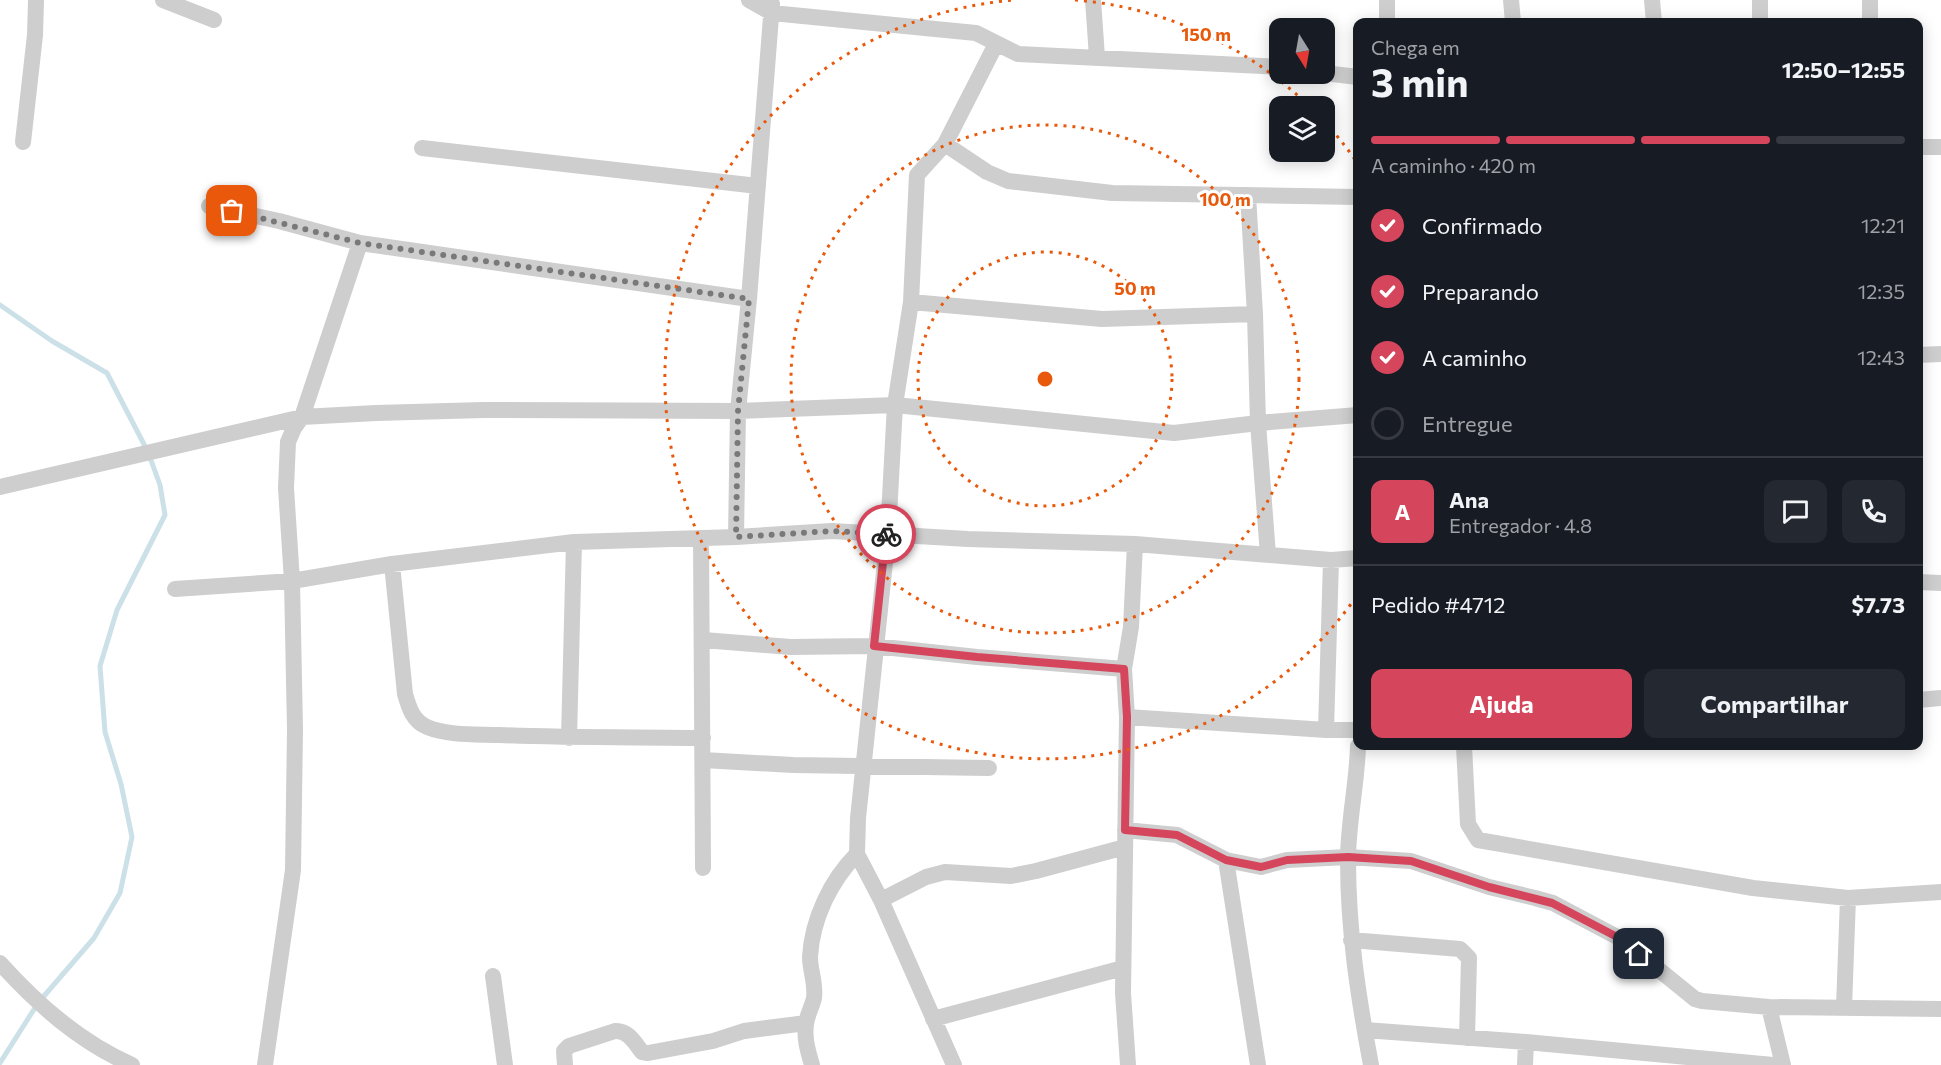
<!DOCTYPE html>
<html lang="pt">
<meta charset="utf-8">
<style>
body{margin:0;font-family:Commissioner,sans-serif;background:#242831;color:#f1f3f6;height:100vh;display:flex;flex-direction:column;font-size:22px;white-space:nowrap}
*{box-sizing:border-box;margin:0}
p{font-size:20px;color:#9ea1a6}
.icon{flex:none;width:33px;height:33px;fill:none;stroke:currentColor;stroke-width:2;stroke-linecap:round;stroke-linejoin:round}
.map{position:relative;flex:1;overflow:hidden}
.drawer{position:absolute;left:1353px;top:18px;width:570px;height:732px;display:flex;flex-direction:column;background:#171b24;border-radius:12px;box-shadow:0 3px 15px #0003}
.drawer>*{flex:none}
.needle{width:39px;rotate:169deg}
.tools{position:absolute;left:1269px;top:18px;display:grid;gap:12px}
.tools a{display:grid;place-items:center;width:66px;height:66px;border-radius:12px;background:#171b24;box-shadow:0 3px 15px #0003;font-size:30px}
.pin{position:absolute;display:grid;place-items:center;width:51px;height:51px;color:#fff;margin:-26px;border-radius:12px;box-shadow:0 3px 9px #0006}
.courier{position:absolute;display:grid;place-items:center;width:60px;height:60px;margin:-30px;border:4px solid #d5455c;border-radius:50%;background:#fff;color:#222;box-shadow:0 2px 8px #0007}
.headline em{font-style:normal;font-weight:700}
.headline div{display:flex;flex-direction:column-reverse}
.headline{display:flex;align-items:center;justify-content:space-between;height:102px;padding:0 18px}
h1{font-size:39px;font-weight:700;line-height:45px}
.bar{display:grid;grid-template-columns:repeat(4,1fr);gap:9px 6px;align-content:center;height:72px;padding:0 18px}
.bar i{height:8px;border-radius:4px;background:#363941}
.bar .on{background:#d5455c}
.bar p{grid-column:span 4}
.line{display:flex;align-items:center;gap:15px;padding:0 18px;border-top:2px solid #363941}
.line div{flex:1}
.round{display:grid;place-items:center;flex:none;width:63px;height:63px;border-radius:12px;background:#242831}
ol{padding:0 18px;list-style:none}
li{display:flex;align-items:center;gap:18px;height:66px}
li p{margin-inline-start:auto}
li .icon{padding:6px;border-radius:50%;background:#d5455c;color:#fff;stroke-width:4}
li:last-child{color:#9ea1a6}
li i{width:33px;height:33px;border:3px solid #363941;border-radius:50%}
.action{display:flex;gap:12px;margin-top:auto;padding:12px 18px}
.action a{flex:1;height:69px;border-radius:12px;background:#d5455c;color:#fff;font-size:24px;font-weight:700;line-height:69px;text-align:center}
.action a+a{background:#242831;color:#f1f3f6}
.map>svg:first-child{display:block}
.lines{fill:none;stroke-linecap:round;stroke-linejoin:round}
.stream{stroke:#cce0e8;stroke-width:5}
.minor{stroke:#cecece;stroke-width:16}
.done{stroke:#797979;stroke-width:6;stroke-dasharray:0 10.8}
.route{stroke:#d5455c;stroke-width:8}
.ring{fill:none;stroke:#e8590c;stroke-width:3;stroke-dasharray:3 6}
.centre{fill:#e8590c;stroke:#fff;stroke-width:3}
.ring-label{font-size:18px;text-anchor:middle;font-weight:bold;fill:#e8590c;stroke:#fff;stroke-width:6;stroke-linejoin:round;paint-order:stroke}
</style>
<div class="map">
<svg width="1941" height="1065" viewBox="0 0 1941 1065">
<rect width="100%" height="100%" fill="#fff"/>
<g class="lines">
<!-- stream -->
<path class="stream" d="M 0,305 L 52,341 L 107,373 L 148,452 L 160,485 L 165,515 L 117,610 L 100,666 L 105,732 L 121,784 L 132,837 L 120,893 L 94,938 L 38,1003 L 0,1063"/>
<!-- minor -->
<path class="minor" d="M 163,0 L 214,20
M 749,0 L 772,13 L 976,33 L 1018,54 L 1280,67
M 1093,0 L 1097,57
M 1387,0 L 1387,22
M 1511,0 L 1513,22
M 1652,0 L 1654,22
M 1760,0 L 1760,22
M 1870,22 L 1870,0
M 996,44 L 945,144 L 987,172 L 1008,181 L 1112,193 L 1358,197
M 1324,73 L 1358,77
M 23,142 L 35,35 L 36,0
M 1918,147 L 1941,147
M 422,148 L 758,186
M 1248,195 L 1255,314 L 1258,423 L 1268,555
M 209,206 L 279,221 L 360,243 L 749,299
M 911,302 L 917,175 L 945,144
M 1918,355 L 1941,354
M 0,487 L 302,417 L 376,413 L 484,410 L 738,411 L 895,405 L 1174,433 L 1258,423 L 1358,415
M 736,537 L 738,411 L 749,299 L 772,4
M 701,538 L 703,868
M 392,564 L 405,694 C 409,708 413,721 427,727 C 449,736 477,734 500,735 C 568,738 635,737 703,738
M 1918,582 L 1941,583
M 175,589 L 292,581 L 392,564 L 574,542 L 736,537 L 832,531 L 968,539 L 1135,544 L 1331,560 L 1358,558
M 703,640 L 791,647 L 874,646 L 977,657 L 1124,669
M 1918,700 L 1941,698
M 1127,717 L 1326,730 L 1358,730
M 1326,730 L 1331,560
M 569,738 L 574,542
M 1358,746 C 1357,784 1348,822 1348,860 C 1348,930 1358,996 1371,1065
M 1464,746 L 1468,824 L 1478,840 L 1753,888 L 1848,898 L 1941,892
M 703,760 L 793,765 L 989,768
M 1125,830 L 1177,835 L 1226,860 L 1261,867 L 1287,860 L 1348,857 L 1411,861 L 1489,887 L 1535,898 L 1553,903 L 1621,939 L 1695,999 L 1702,1001 L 1769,1007 L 1941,1009
M 1226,860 L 1258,1065
M 881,900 L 926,877 L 945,872 L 1011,876 L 1036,871 L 1125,847
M 1351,940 L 1460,949 L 1469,958 L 1467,1038
M 0,963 C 38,1005 80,1042 132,1065
M 493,976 L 505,1065
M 1769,1007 L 1783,1065
M 1844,1007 L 1848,898
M 933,1019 L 1123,968
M 1365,1030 L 1526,1042 L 1773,1065
M 265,1065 L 293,870 L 295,730 L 292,581 L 286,488 L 288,442 L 294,428 L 302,417 L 360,243
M 565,1065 L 564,1051 L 569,1046 L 615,1031 C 628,1030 635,1043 642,1052 L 648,1053 L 713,1041 L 744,1031 L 806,1023
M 812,1065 C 808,1051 804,1039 806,1024 C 807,1015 812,1007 814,998 C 816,983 810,971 810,957 C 812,919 831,880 857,854
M 954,1065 L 881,900 L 857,854 L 858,818 L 888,534 L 895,405 L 911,302 L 1102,319 L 1255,314
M 1128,1065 L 1123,993 L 1127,717 L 1124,669 L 1131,627 L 1135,544
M 1525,1065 L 1526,1042"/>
</g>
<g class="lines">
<!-- done -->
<path class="done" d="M 232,211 L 360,243 L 749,299 L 738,411 L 736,537 L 832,531 L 886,534"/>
<!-- route -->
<path class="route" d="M 886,534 L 874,646 L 977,657 L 1124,669 L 1127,717 L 1125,830 L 1177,835 L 1226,860 L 1261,867 L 1287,860 L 1348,857 L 1411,861 L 1489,887 L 1552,903 L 1621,939 L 1639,954"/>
</g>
<!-- distance rings -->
<g class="ring">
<circle cx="1045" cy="379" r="127"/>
<circle cx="1045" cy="379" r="254"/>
<path d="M1356 597A380 380 0 1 1 1015 0M1075 0A380 380 0 0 1 1309 106M1325 122A380 380 0 0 1 1356 161"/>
</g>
<circle cx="1045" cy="379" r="9" class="centre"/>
<g class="ring-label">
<text x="1206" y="41">150 m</text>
<text x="1225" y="206">100 m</text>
<text x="1135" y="295">50 m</text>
</g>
</svg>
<div class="tools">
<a><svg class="needle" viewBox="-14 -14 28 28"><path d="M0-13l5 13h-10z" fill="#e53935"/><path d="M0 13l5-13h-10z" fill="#9ea1a6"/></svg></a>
<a><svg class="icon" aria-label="layers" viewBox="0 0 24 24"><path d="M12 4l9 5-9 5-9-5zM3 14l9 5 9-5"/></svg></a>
</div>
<div class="pin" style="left:232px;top:211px;background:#ea580c"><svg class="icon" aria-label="bag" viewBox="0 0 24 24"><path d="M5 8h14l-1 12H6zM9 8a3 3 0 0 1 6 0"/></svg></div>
<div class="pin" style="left:1639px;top:954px;background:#1f2937"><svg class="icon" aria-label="home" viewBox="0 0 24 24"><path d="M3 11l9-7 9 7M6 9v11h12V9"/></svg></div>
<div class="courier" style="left:886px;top:534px"><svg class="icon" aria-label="bike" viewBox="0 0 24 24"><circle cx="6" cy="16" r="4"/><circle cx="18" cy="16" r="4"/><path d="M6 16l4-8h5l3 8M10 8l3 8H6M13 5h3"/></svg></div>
<section class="drawer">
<div class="headline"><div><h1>3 min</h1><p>Chega em</p></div><em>12:50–12:55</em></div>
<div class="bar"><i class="on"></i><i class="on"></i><i class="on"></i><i></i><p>A caminho · 420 m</p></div>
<ol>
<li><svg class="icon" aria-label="check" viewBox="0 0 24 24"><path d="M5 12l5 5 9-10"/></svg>Confirmado<p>12:21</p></li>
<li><svg class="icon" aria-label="check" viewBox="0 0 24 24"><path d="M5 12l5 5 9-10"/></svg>Preparando<p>12:35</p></li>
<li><svg class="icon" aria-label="check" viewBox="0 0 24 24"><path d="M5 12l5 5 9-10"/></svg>A caminho<p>12:43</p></li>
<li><i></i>Entregue</li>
</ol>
<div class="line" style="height:108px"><b class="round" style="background:#d5455c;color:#fff">A</b><div><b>Ana</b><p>Entregador · 4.8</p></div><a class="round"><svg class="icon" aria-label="chat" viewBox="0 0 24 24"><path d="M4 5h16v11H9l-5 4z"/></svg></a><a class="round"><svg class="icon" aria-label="phone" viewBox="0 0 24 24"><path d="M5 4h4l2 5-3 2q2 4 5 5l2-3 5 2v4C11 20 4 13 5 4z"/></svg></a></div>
<div class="line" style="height:78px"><div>Pedido #4712</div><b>$7.73</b></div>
<div class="action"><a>Ajuda</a><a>Compartilhar</a></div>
</section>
</div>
